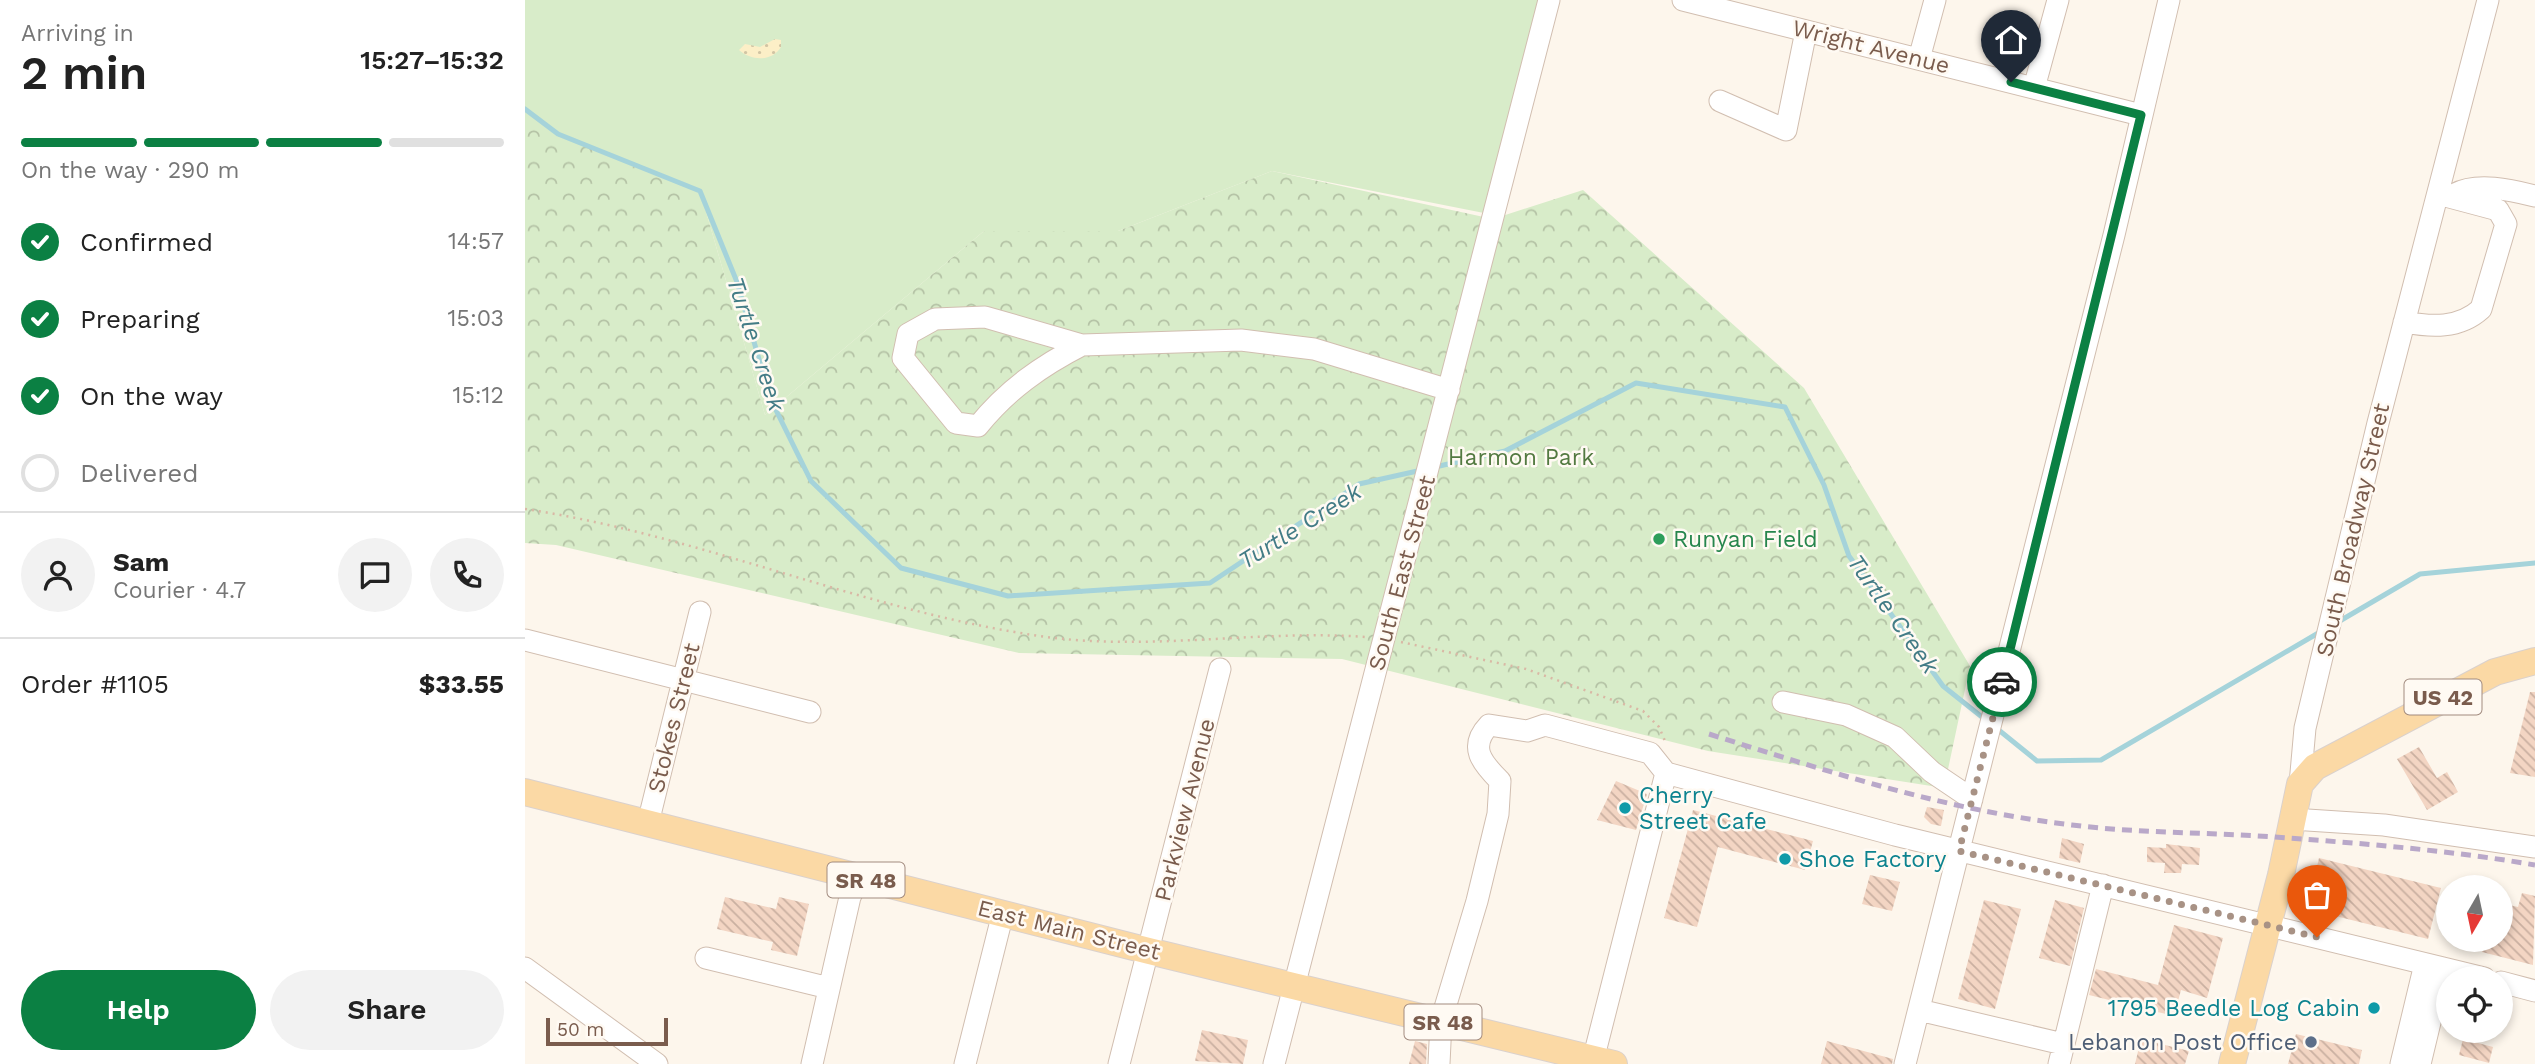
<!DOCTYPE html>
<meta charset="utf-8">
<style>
body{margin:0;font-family:"Work Sans",sans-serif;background:#f2f2f2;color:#222;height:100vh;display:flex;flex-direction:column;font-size:26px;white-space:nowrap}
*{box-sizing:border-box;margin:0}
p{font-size:23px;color:#767676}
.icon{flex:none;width:38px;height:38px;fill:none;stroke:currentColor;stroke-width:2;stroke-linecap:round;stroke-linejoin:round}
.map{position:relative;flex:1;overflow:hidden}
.sheet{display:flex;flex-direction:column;background:#fff;width:525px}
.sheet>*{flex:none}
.needle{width:46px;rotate:189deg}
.buttons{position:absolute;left:1911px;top:875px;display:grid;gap:14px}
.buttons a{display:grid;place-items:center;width:77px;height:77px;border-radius:50%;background:#fff;box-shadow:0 4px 10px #0003;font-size:35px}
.scale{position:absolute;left:21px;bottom:18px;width:122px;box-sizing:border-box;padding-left:7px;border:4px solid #7a5c4d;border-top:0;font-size:19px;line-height:24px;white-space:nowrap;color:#7a5c4d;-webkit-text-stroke:5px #fffaf3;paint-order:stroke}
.pin{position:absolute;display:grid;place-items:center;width:60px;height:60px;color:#fff;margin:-72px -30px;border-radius:50% 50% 50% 0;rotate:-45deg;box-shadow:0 0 7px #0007}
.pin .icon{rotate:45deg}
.courier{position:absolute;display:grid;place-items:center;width:70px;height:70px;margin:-35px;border:5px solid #0b8043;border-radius:50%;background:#fff;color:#222;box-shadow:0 2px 9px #0007}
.headline em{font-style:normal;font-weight:600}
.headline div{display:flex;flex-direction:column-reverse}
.headline{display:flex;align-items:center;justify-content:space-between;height:119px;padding:0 21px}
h1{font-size:46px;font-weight:600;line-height:52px}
.bar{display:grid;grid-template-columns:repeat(4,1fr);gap:10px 7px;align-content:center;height:84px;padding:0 21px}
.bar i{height:9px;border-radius:5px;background:#e0e0e0}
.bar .active{background:#0b8043}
.bar p{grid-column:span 4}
.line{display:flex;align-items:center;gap:18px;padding:0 21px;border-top:2px solid #e0e0e0}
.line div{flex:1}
.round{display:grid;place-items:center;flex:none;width:74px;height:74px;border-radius:37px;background:#f2f2f2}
ol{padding:0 21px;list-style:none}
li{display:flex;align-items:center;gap:21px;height:77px}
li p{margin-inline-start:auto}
li .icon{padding:7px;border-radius:50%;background:#0b8043;color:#fff;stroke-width:4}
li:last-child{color:#767676}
li i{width:38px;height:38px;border:4px solid #e0e0e0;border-radius:50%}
.action{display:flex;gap:14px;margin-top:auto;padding:14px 21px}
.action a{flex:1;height:80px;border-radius:42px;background:#0b8043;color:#fff;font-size:28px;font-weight:600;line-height:80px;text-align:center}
.action a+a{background:#f2f2f2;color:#222}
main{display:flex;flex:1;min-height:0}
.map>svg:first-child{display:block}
.grass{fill:#d8ecc9}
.sand{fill:url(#sand-dots)}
.park{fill:url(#park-crowns)}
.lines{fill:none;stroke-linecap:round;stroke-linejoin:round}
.stream{stroke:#a5d3da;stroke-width:5}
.building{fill:url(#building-back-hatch)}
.minor-casing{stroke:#d1beb0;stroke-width:23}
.major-casing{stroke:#dad1cd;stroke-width:28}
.path{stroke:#d9b8a5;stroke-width:2.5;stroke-dasharray:2 5;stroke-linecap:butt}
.minor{stroke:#fff;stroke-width:21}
.major{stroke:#fbd9a5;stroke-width:26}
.rail{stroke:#b9a8c9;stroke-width:5;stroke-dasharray:10 7;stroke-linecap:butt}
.done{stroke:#a89285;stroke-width:7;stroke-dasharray:0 12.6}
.route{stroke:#0b8043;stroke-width:9}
.leisure-dot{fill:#2e9e5b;stroke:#fffaf3;stroke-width:2.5}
.culture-dot{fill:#0f9aa8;stroke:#fffaf3;stroke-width:2.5}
.service-dot{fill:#5c6f8a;stroke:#fffaf3;stroke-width:2.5}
.labels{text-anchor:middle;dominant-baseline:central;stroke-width:5;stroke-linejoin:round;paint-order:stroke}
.shield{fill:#fffaf3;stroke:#a28b7f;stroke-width:2}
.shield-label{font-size:21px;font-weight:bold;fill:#7a5c4d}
.street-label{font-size:23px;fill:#7a5c4d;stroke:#fffaf3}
.park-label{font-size:23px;fill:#537a41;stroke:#fffaf3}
.leisure-label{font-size:23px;fill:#27864d;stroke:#fffaf3;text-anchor:start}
.culture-label{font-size:23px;fill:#0d838f;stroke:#fffaf3;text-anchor:start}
.service-label{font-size:23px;fill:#4e5e75;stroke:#fffaf3;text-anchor:end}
.water-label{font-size:24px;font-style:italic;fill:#437c86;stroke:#fffaf3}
</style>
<main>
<section class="sheet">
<div class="headline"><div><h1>2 min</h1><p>Arriving in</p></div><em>15:27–15:32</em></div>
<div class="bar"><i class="active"></i><i class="active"></i><i class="active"></i><i></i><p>On the way · 290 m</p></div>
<ol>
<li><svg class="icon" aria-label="check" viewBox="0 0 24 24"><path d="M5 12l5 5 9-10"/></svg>Confirmed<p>14:57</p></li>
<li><svg class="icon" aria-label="check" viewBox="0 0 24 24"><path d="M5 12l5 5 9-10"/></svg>Preparing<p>15:03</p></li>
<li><svg class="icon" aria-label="check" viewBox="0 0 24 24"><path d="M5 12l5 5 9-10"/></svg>On the way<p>15:12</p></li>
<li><i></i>Delivered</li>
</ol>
<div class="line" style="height:126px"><a class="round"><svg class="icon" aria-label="person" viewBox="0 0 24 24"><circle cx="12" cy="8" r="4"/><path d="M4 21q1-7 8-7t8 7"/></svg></a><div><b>Sam</b><p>Courier · 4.7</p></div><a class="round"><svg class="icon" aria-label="chat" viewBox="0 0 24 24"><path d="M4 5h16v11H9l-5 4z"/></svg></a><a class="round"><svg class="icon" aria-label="phone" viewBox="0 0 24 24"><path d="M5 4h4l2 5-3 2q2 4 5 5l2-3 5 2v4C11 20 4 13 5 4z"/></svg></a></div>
<div class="line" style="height:91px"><div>Order #1105</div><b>$33.55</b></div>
<div class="action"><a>Help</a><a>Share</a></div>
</section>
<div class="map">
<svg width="2010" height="1064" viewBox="0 0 2010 1064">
<defs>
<pattern id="sand-dots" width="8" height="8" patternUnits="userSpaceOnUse" patternTransform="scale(1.75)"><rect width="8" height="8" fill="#fcefc7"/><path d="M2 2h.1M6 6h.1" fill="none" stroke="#d1c5a4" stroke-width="1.8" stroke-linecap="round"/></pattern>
<pattern id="park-crowns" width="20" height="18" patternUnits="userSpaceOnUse" patternTransform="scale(1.75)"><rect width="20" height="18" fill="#d8ecc9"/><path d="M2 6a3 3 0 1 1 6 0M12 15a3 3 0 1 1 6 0" fill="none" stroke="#b4c2a5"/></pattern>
<pattern id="building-back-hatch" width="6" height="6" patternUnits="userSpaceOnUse" patternTransform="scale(1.75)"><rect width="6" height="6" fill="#f3d5c3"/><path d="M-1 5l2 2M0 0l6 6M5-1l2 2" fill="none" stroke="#cab0a1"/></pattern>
</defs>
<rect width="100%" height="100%" fill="#fdf6ec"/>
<!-- grass -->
<path class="grass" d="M 0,0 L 1024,0 L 969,215 L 747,171 L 593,231 L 459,231 L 240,415 L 175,191 L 33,134 L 0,109 Z"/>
<!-- sand -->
<path class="sand" d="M 250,39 L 256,40 L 256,47 C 247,62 226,61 214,50 L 220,44 L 235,47 Z"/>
<!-- park -->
<path class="park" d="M 0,110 L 33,134 L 175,191 L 240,415 L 459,231 L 593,231 L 747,171 L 968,219 L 1058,190 L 1279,388 L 1445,666 L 1419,788 L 1183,751 L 817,659 L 494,653 L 31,545 L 0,543 Z"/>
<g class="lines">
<!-- stream -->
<path class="stream" d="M 0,109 L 33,134 L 175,191 L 212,282 L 245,398 L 286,481 L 376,568 L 483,596 L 685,583 L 834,484 L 897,470
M 910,467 L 980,451 L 1111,383 L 1260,407 L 1299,485 L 1324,556 L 1418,686 L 1462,721
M 1813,622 L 1895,574 L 2010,563
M 1470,727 L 1512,761 L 1576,760 L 1795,632"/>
</g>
<!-- building -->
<path class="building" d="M 2005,692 L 2010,692 L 2010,777 L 1985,773 Z
M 1894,747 L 1912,778 L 1922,772 L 1933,792 L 1902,810 L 1872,759 Z
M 1091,781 L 1122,794 L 1111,830 L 1072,820 Z
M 1402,807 L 1419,810 L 1416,826 L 1406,824 L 1399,817 Z
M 1168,810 L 1288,841 L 1280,870 L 1193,847 L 1172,927 L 1139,918 Z
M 1537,838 L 1559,844 L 1555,863 L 1534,858 Z
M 1641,844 L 1675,848 L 1674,865 L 1657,864 L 1656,873 L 1639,873 L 1640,863 L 1622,862 L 1622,847 L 1641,848 Z
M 1794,858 L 1916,888 L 1903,939 L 1782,909 Z
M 1345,875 L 1375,882 L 1367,911 L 1337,904 Z
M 1997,893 L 2010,896 L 2008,965 L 1957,952 L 1961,940 L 1976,940 L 1976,903 L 1993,907 Z
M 200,897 L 251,909 L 254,897 L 284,904 L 272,956 L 246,950 L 248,942 L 192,929 Z
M 1459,900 L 1496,909 L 1470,1009 L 1433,999 Z
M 1530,900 L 1559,908 L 1545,966 L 1514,958 Z
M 1649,925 L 1698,938 L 1682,998 L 1656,990 L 1649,1016 L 1564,995 L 1571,969 L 1633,985 Z
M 677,1030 L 723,1040 L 718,1064 L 670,1061 Z
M 1771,1034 L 1837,1050 L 1834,1064 L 1763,1064 Z
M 1616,1039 L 1664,1051 L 1660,1064 L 1610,1064 Z
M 1938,1039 L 1968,1047 L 1964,1063 L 1934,1055 Z
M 890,1041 L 902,1044 L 901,1064 L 884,1064 Z
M 1302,1041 L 1368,1059 L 1367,1064 L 1296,1064 Z"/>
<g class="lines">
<!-- minor casing -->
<g class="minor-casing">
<path id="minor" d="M 1158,0 L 1616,115
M 1394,59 L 1410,0
M 1509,88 L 1533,0
M 1195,101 L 1261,130 L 1281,31
M 1930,194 C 1952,182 1986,190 2010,196
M 1879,322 C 1906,327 1934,329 1956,309 L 1981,224 L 1973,210 L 1913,194
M 557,345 C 516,366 482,390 453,426 L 431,423 L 378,358 L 383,334 L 410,319 L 460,317 L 557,345 L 716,340 L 789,349 L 924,390
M 0,640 L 285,712
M 1258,702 L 1321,715 L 1370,737 L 1407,772 L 1447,799
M 1775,784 L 1780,728 L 1853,423 L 1963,0
M 1767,819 L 1859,825 L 2010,847
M 123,823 L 175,612
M 181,958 L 304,988
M 0,968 L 132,1064
M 1976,982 L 2010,991
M 1394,1010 L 1538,1044
M 287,1064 L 325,897 L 334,878
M 440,1064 L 478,913
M 594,1064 L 695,669
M 749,1064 L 1024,0
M 914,1064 L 916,1021 L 952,901 L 973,814 L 975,781 C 957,763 943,747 964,725 L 1002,731 L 1020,725 L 1125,753 L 1141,773 L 1370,835 L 1959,978
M 1067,1064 L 1141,773
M 1380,1064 L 1589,235 L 1644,0
M 1534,1064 L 1578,885
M 1876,1064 L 1900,964
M 1895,1064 L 1918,968"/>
</g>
<!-- major casing -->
<g class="major-casing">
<path id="major" d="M 0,792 L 624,951 L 1089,1064
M 1707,1064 L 1756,875 L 1775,784 L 1790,767 L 1970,672 L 2010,661"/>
</g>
<!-- path -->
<path class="path" d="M 0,509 C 173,535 336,609 508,635 C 619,653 730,629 841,637
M 876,642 L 1001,669 L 1118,711 L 1134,727 L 1140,741"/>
<!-- minor -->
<use href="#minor" class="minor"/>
<!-- major -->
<use href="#major" class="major"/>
<!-- rail -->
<path class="rail" d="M 1184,734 C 1305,772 1420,810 1547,825 C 1619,834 1691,832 1763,838 C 1845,844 1929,851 2010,865"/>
</g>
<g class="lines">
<!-- done -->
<path class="done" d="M 1477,682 L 1434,851 L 1792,937"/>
<!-- route -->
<path class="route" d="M 1477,682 L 1616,115 L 1486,82"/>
</g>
<!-- markers -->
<circle class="leisure-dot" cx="1134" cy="539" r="7"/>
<g class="culture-dot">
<circle cx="1100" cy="808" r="7"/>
<circle cx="1260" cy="859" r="7"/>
<circle cx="1849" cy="1008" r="7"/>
</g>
<circle class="service-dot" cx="1786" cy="1042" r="7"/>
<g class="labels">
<!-- shield labels -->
<g class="shield">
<rect x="1879.5" y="679.5" width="77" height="35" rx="5"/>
<rect x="302.5" y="862.5" width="77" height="35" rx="5"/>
<rect x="879.5" y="1004.5" width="77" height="35" rx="5"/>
</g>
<g class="shield-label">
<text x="1918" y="697">US 42</text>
<text x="341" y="880">SR 48</text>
<text x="918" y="1022">SR 48</text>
</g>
<!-- street labels -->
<g class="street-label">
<text transform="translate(1346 47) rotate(14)">Wright Avenue</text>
<text transform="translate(1828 530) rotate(-77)">South Broadway Street</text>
<text transform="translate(877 573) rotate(-75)">South East Street</text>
<text transform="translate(149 718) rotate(-76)">Stokes Street</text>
<text transform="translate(660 810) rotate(-76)">Parkview Avenue</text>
<text transform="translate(544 930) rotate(14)">East Main Street</text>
</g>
<!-- park labels -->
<g class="park-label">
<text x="996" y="457">Harmon Park</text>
</g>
<!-- leisure labels -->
<g class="leisure-label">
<text x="1148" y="539">Runyan Field</text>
</g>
<!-- culture labels -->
<g class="culture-label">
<text x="1114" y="795">Cherry<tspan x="1114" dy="26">Street Cafe</tspan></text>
<text x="1274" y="859">Shoe Factory</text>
<text x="1835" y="1008" text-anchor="end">1795 Beedle Log Cabin</text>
</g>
<!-- service labels -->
<g class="service-label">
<text x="1772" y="1042">Lebanon Post Office</text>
</g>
<!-- water labels -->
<g class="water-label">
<text transform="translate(231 344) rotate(72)">Turtle Creek</text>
<text transform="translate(775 526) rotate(-32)">Turtle Creek</text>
<text transform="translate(1368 614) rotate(55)">Turtle Creek</text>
</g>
</g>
</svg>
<div class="buttons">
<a><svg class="needle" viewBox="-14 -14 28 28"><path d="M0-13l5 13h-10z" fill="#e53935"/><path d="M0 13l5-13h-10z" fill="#767676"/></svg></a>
<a><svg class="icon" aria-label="locate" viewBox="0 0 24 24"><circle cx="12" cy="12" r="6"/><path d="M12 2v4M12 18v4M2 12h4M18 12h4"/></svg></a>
</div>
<div class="scale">50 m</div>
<div class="pin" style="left:1792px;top:937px;background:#ea580c"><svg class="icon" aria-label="bag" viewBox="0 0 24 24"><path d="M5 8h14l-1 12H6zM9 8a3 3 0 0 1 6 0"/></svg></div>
<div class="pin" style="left:1486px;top:82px;background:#1f2937"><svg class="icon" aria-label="home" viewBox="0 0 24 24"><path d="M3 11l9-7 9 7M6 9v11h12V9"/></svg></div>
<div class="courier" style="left:1477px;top:682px"><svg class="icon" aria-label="car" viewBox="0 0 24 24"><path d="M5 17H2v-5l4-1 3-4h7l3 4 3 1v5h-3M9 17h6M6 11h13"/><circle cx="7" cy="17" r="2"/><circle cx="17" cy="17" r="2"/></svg></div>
</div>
</main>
